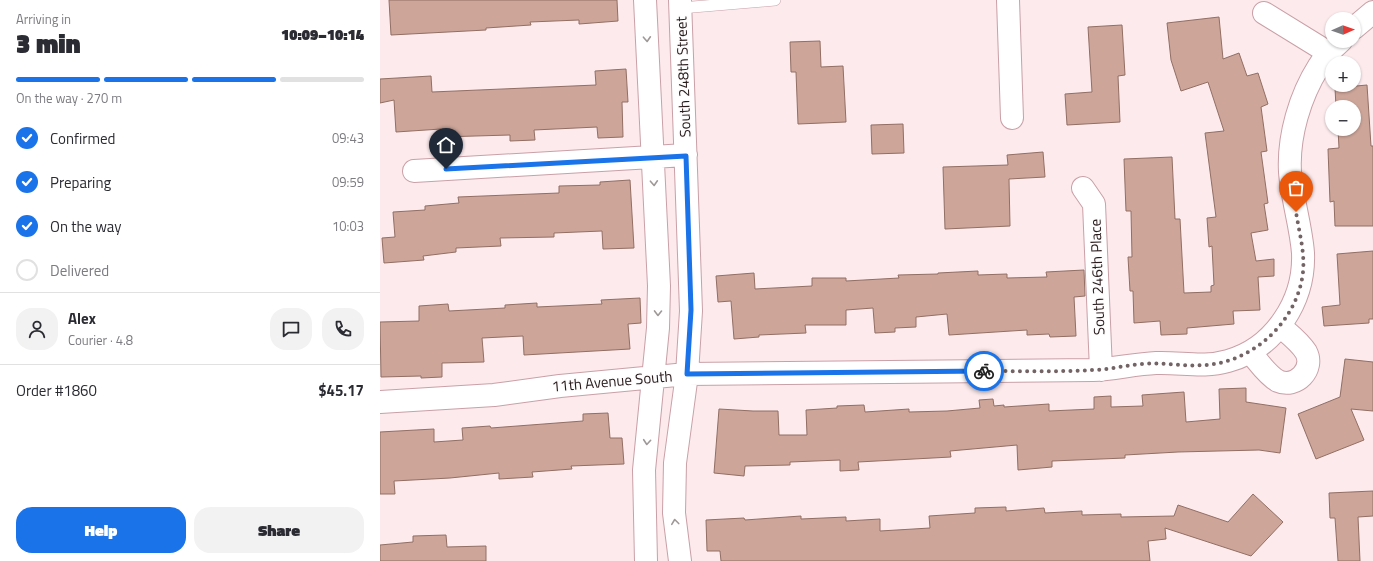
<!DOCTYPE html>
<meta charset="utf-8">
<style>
body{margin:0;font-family:"Titillium Web",sans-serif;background:#f2f2f3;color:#2b2b33;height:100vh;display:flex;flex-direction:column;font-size:15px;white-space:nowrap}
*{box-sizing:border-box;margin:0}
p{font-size:13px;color:#7c7c81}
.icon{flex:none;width:22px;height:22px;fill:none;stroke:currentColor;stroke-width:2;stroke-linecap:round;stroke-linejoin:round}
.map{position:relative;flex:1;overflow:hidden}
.sheet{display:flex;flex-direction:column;background:#fff;width:380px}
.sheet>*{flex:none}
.needle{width:26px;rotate:88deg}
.buttons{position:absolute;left:945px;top:12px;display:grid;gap:8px}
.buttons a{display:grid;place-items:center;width:36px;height:36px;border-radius:50%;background:#fff;box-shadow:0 1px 3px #0004;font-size:20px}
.pin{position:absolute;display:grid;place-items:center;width:34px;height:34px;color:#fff;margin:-41px -17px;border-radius:50% 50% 50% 0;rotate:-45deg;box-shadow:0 0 4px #0007}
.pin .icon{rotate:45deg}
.courier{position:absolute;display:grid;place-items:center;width:40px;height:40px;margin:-20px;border:3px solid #1a73e8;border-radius:50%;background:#fff;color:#222;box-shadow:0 1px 5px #0007}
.headline em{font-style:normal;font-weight:800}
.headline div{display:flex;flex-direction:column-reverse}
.headline{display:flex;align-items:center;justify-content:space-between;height:68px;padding:0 16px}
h1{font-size:26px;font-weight:800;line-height:30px}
.bar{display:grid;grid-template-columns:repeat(4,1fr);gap:6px 4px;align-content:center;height:48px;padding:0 16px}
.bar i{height:5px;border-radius:3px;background:#e1e1e2}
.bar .on{background:#1a73e8}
.bar p{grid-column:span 4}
.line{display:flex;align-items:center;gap:10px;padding:0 16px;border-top:1px solid #e1e1e2}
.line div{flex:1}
.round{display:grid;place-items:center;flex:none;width:42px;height:42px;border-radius:16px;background:#f2f2f3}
ol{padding:0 16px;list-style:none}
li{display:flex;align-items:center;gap:12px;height:44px}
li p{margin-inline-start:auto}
li .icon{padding:4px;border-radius:50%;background:#1a73e8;color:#fff;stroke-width:4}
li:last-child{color:#7c7c81}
li i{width:22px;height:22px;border:2px solid #e1e1e2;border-radius:50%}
.cta{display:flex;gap:8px;margin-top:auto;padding:8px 16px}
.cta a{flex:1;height:46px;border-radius:16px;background:#1a73e8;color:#fff;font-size:16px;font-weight:800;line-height:46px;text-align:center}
.cta a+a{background:#f2f2f3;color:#2b2b33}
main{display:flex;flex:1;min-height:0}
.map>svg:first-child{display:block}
.building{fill:#cda599;stroke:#926e63}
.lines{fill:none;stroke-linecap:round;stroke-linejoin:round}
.lane-casing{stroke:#c9a0a7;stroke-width:12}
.street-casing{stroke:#c9a0a7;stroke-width:24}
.lane{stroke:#fff;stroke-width:11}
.street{stroke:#fff;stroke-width:22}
.oneway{stroke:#9f9899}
.done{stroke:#736365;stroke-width:4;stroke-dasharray:0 7.2}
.route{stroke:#1a73e8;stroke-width:5}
.labels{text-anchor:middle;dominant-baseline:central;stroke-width:3;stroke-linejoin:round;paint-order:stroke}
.street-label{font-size:15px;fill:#291a1c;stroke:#fdfdfd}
</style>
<main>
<section class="sheet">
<div class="headline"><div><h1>3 min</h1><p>Arriving in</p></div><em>10:09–10:14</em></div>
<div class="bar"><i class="on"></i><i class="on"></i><i class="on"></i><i></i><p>On the way · 270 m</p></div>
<ol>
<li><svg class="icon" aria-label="check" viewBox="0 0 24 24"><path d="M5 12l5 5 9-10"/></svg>Confirmed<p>09:43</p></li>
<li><svg class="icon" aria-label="check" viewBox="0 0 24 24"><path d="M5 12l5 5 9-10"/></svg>Preparing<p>09:59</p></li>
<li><svg class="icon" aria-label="check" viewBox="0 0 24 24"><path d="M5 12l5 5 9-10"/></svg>On the way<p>10:03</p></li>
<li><i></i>Delivered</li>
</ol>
<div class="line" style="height:72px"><a class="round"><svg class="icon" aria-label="person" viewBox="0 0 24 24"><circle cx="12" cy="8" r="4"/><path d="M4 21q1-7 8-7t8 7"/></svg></a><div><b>Alex</b><p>Courier · 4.8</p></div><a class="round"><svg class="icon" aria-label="chat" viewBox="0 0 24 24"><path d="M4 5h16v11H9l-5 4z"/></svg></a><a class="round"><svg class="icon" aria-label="phone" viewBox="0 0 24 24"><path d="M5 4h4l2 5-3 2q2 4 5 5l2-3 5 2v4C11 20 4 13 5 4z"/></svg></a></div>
<div class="line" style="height:52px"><div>Order #1860</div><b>$45.17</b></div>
<div class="cta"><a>Help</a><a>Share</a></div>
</section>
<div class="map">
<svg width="993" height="561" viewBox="0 0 993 561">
<rect width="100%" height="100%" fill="#fceaed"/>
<!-- building -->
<path class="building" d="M 9,0 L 237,0 L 238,21 L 199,24 L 199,20 L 150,22 L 151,25 L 106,28 L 106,30 L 11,35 Z
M 839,17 L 843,59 L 859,53 L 867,76 L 878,73 L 888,104 L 881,107 L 887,151 L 881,152 L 888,203 L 884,204 L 888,230 L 871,233 L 876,261 L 894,259 L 894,276 L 878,277 L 880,310 L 853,311 L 854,324 L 807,328 L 807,334 L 781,335 L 780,321 L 754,323 L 753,291 L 750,291 L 748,257 L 752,257 L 751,211 L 746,211 L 744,159 L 792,157 L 795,219 L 800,219 L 804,293 L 831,292 L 831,286 L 834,285 L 832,246 L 829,247 L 827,218 L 836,217 L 825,133 L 844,131 L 828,82 L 801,91 L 791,60 L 787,23 Z
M 742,25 L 745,75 L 738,76 L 740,122 L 687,125 L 685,94 L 712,92 L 708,27 Z
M 440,41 L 441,67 L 463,66 L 466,122 L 418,124 L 416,72 L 411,72 L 410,42 Z
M 246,69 L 248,102 L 242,102 L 243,137 L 218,138 L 217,127 L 154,130 L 155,140 L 130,141 L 130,135 L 61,137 L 61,129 L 16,132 L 14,100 L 0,103 L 0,79 L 51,76 L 52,92 L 216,85 L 215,71 Z
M 987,85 L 991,146 L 993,146 L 993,226 L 955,226 L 954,201 L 950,202 L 948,149 L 959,148 L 958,129 L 974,129 L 974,107 L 956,107 L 955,88 Z
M 523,124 L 524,153 L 492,154 L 491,125 Z
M 663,152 L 665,177 L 629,179 L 630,226 L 565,229 L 563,167 L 628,165 L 627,155 Z
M 250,180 L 254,248 L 223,249 L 222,231 L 174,233 L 174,237 L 120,238 L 121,246 L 76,248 L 76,252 L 43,256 L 44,260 L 4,263 L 2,238 L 15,237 L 13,212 L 45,210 L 45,206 L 79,203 L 78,197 L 179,193 L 179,186 L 220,185 L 220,182 Z
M 993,251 L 993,319 L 989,319 L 989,323 L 944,326 L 942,307 L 960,305 L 957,254 Z
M 704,270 L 705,296 L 694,297 L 696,336 L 670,337 L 669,334 L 647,335 L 647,330 L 569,335 L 567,314 L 536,317 L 536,327 L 515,328 L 515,332 L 495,333 L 493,308 L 466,310 L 466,325 L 425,325 L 426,333 L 379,335 L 379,337 L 354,339 L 351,301 L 338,302 L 336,276 L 374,273 L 375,289 L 432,286 L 432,278 L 466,278 L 466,281 L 519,278 L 518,275 L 558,274 L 558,273 L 598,271 L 598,275 L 627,274 L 627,278 L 667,277 L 666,272 Z
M 260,298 L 261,323 L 248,324 L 250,349 L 144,355 L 143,336 L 102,338 L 104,362 L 62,363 L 62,377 L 41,378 L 41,376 L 1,377 L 0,322 L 39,321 L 39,306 L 68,304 L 69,311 L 125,308 L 125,305 L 157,303 L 157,307 L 222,304 L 221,300 Z
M 965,359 L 993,362 L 993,411 L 971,409 L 984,440 L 936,459 L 918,414 L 960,397 Z
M 866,388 L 866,402 L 906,408 L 900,453 L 879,450 L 798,452 L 745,455 L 745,458 L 672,461 L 672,467 L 638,470 L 637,445 L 570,451 L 571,457 L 478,462 L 479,470 L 460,471 L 460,460 L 410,462 L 410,465 L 365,466 L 364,476 L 334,473 L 339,409 L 373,411 L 398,411 L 399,435 L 427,435 L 426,410 L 457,408 L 457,406 L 484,405 L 485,412 L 529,409 L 529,412 L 567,411 L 600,408 L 599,400 L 613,399 L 614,406 L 624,405 L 624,407 L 669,404 L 669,411 L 714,409 L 714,397 L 731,396 L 731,407 L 763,406 L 762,395 L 804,392 L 806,422 L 840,419 L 839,389 Z
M 228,413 L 230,438 L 242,438 L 244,464 L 191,466 L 192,469 L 152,472 L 153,477 L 119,479 L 119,473 L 70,478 L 14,481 L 15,494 L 0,494 L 0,432 L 54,429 L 54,442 L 83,440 L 82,428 L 110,426 L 111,428 L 203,421 L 203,414 Z
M 993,491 L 993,516 L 978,517 L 980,561 L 958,561 L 955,518 L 950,518 L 949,493 Z
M 873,494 L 903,522 L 871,556 L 785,528 L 786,539 L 768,541 L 770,561 L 341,561 L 340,551 L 327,551 L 326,520 L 364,518 L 365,520 L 421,516 L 421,519 L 466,517 L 466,521 L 500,519 L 500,531 L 550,528 L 549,516 L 595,513 L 595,508 L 626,507 L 626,511 L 664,508 L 665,513 L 702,511 L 702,515 L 741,514 L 741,517 L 794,516 L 798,505 L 848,522 Z
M 66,535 L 67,547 L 106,546 L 106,561 L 0,561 L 0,545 L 33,542 L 33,536 Z"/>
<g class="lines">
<!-- lane casing -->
<g class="lane-casing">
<path id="lane" d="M 301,8 L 395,0"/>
</g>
<!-- street casing -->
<g class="street-casing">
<path id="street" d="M 265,0 L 279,286 L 278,328 L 264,470 L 266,561
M 628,0 L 632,118
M 884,13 L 949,53
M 974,28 L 993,12
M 34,171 L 306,155
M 703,188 L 714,204 L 721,370
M 870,352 C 878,361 887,375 898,381 C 916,389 935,369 926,352 C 920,342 908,333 900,326
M 0,402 L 114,395 L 180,386 L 307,374 L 713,370 C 734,369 755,364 776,363 C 801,362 824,368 848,361 C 895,348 925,300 923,253 C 921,226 912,199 910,172 C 908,136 920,96 939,66 C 944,57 953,48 961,41
M 300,561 L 294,513 L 295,463 L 307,374 L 311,311 L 300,0"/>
</g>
<!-- lane -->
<use href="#lane" class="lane"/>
<!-- street -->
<use href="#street" class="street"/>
</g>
<!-- one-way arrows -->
<defs><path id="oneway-chevron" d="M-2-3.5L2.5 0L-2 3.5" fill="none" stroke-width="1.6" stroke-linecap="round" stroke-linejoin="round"/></defs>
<g class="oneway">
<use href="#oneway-chevron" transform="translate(267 39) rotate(87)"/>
<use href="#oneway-chevron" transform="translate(274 183) rotate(87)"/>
<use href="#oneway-chevron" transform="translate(278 313) rotate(91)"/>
<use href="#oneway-chevron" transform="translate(267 442) rotate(95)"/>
<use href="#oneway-chevron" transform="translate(295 522) rotate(-97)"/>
</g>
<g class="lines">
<!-- done -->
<path class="done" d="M 604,371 C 640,371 677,372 713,370 C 730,370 745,365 762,364 C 786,362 810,368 834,364 C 879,357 918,318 923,272 C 925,252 919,232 916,212"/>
<!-- route -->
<path class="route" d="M 66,169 L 306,156 L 311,310 L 307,374 L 604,371"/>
</g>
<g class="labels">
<!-- street labels -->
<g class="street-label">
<text transform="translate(303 77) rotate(-92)">South 248th Street</text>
<text transform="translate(717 277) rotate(-92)">South 246th Place</text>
<text transform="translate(232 381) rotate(-5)">11th Avenue South</text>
</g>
</g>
</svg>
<div class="buttons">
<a><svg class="needle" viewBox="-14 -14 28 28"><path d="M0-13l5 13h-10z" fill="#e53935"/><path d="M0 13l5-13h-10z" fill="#7c7c81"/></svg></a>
<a>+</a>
<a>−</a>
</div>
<div class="pin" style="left:916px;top:212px;background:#ea580c"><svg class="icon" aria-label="bag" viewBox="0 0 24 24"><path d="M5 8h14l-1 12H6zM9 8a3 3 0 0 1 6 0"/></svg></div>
<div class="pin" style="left:66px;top:169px;background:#1f2937"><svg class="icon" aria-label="home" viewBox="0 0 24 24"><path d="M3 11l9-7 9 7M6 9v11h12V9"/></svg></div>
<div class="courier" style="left:604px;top:371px"><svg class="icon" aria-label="bike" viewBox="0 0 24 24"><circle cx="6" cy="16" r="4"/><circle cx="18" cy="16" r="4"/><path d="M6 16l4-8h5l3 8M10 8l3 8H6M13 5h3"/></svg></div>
</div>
</main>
